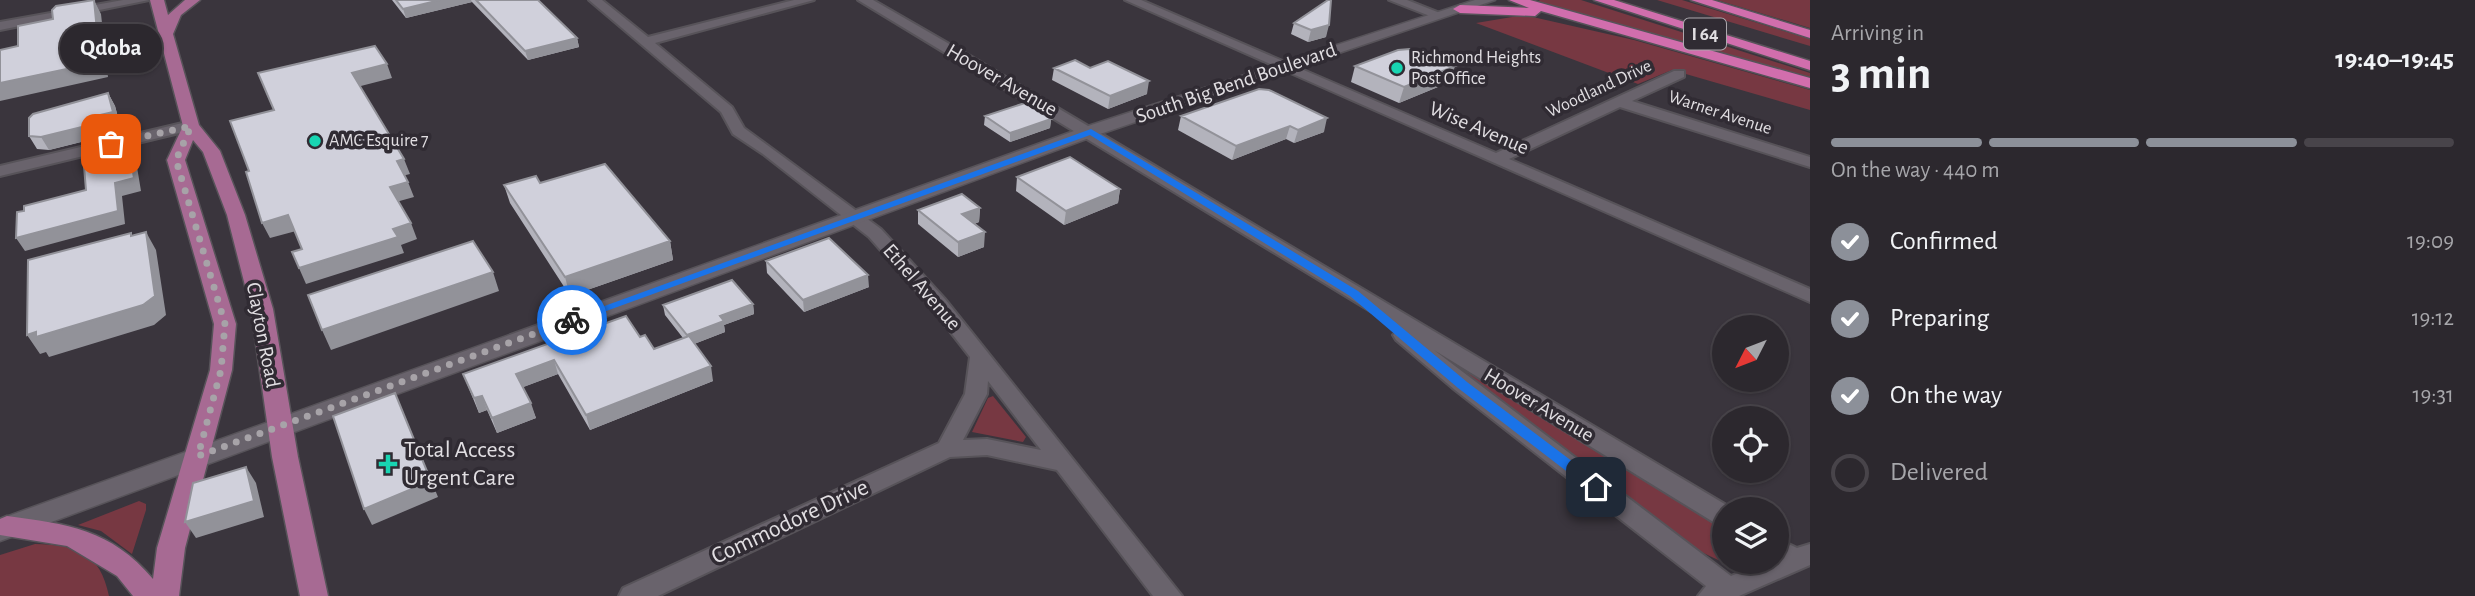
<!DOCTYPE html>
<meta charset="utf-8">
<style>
body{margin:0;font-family:"Alegreya Sans",sans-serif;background:#343036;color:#f1f3f6;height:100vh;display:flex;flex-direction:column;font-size:26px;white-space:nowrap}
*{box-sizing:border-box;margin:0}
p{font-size:23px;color:#a6a6aa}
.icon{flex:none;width:38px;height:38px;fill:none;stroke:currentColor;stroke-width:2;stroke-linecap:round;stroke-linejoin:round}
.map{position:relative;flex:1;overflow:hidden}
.sheet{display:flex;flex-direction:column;background:#2c282e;width:665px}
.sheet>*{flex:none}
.needle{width:46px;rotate:228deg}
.buttons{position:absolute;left:1712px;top:315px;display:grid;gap:14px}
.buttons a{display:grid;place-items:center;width:77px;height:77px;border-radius:50%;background:#2c282e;box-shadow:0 2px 5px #0004,0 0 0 2px #48444a;font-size:35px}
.pin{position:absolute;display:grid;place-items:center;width:60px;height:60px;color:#fff;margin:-30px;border-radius:14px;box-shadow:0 4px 10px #0006}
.courier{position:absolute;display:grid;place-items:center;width:70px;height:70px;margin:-35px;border:5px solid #1a73e8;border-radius:50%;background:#fff;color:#222;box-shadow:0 2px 9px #0007}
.bubble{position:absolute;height:49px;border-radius:24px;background:#2c282e;box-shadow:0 2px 5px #0004,0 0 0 2px #48444a;font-size:23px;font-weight:700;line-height:49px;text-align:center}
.head em{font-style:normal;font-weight:700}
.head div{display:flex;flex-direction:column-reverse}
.head{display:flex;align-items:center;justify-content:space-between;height:119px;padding:0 21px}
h1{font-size:46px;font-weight:700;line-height:52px}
.bar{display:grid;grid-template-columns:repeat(4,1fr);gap:10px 7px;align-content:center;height:84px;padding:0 21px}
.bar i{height:9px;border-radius:5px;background:#48444a}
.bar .current{background:#8c9099}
.bar p{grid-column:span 4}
ol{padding:0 21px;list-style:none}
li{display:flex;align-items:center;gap:21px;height:77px}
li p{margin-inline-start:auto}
li .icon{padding:7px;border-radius:50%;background:#8c9099;color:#fff;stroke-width:4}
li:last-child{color:#a6a6aa}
li i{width:38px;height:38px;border:4px solid #48444a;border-radius:50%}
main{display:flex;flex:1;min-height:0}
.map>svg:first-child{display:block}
.green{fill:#773842}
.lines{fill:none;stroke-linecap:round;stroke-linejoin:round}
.street-casing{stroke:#575359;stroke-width:4}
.secondary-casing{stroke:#575359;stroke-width:3}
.primary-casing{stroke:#575359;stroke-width:3}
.highway-casing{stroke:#575359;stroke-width:3}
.street{fill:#69636c;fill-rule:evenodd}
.secondary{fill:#69636c;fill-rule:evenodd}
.primary{fill:#a76a93;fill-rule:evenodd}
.highway{fill:#d16ead;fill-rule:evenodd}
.wall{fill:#b3b3bc}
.shaded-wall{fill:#929299}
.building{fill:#d0d0db;stroke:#929299;stroke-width:2}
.route{fill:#1a73e8}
.done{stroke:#a7a3a8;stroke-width:7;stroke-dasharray:0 12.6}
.poi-dot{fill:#18d5b2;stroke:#302b33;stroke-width:2.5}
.labels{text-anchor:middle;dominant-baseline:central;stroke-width:7;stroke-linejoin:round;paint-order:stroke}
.far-poi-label{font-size:18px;fill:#e1dee2;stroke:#302b33;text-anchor:start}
.far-street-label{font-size:18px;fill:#e1dee2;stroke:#302b33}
.shield{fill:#302b33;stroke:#aca8ae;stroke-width:2}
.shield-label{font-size:19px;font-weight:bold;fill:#e1dee2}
.street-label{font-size:21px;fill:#e1dee2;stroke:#302b33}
.near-poi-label{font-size:24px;fill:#e1dee2;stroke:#302b33;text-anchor:start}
.near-street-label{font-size:24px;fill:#e1dee2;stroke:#302b33}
</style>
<main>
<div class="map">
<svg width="1810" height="596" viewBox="0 0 1810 596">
<rect width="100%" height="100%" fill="#3a353d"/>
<!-- green -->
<path class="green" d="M 1540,0 L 1581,0 L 1810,73 L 1810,79 L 1537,2 Z
M 1657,0 L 1682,0 L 1810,39 L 1810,46 Z
M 1717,0 L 1810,0 L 1810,28 Z
M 1524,15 L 1634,40 L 1810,90 L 1810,110 L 1672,70 L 1638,84 L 1476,23 Z
M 1472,373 L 1724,529 L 1724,562 L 1741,562 L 1733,567 L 1697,550 L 1466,374 Z
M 993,396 L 1026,437 L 1023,442 L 972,432 L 988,398 Z
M 139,501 L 146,504 L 146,510 L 132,554 L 101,531 L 78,525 Z
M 35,544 C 77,545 100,552 109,596 L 0,596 L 0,555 Z"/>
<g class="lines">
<!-- street casing -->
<g class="street-casing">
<path id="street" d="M 123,0 L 149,0 L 0,30 L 0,22 Z
M 589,0 L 602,0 L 648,37 L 794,0 L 814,0 L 655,43 L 732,107 L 744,128 L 881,229 L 945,299 L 1182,596 L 1153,596 L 1057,470 L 987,455 L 950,457 L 658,596 L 619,596 L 623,588 L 939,443 L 965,394 L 970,357 L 931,307 L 869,237 L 763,154 L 733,134 L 721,112 ZM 988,381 L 1041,450 L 987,439 L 963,440 L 987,394 Z
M 858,0 L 873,0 L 977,60 L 1733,509 L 1724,509 L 1724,526 L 1715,523 L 1434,350 L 1731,576 L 1765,562 L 1776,562 L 1776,538 L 1797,548 L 1810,544 L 1810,565 L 1739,596 L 1698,596 L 1706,586 L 1455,390 L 1396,340 L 1393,335 L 1400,329 Z
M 1125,0 L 1141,0 L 1496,153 L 1674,71 L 1684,71 L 1684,77 L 1632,101 L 1810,157 L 1810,167 L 1620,107 L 1509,159 L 1810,289 L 1810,302 Z
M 1389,0 L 1407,0 L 1445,15 L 1435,18 Z
M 191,121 L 196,123 L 196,129 L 0,176 L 0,166 Z"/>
</g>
<!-- secondary casing -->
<g class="secondary-casing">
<path id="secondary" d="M 1475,0 L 1495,0 L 1097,135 L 0,541 L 0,519 L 1085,127 Z"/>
</g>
<!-- primary casing -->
<g class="primary-casing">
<path id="primary" d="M 150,0 L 164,0 L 168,15 L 185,0 L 200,0 L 181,15 L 173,34 L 199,125 L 220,151 L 245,215 L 273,309 L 298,457 L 328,596 L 300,596 L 272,457 L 251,309 L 227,215 L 203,152 L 193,140 L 185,160 L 236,324 L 232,370 L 185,548 L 179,596 L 133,596 L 117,576 L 67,546 L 0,535 L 0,519 L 7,516 C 67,524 111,529 153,579 L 157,548 L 210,370 L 214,324 L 167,160 L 183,126 Z"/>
</g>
<!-- highway casing -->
<g class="highway-casing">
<path id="highway" d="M 1509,0 L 1530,0 L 1810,78 L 1810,88 L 1541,11 L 1535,16 L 1460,13 L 1453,9 L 1460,5 L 1529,8 Z
M 1594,0 L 1614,0 L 1810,61 L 1810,70 Z
M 1691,0 L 1712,0 L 1810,30 L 1810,38 Z"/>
</g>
<!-- street -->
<use href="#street" class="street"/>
<!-- secondary -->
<use href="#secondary" class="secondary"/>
<!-- primary -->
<use href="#primary" class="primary"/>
<!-- highway -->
<use href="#highway" class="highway"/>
</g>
<!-- wall -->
<path class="wall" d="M 392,0 L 538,0 L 577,38 L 579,47 L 528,60 L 472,2 L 406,18 Z
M 1328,0 L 1326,37 L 1308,42 L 1291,34 L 1294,23 Z
M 1355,66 L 1450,82 L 1399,103 L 1351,82 Z
M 1054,68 L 1147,94 L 1108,109 L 1052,80 Z
M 1259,89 L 1324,132 L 1294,143 L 1286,139 L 1232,160 L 1178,130 L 1181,116 Z
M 108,93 L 115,106 L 120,125 L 95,131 L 89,140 L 49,150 L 37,149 L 29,136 Z
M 985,116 L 1051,119 L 1050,128 L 1010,142 L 984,125 Z
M 1017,177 L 1120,189 L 1118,203 L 1064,225 L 1016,191 Z
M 540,183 L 670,241 L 673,260 L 570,296 L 510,203 L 504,185 Z
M 980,208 L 979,222 L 974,224 L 984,247 L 958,257 L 918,224 L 918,210 Z
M 766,261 L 869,287 L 804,312 L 767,273 Z
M 753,304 L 754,314 L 724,325 L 725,332 L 694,344 L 713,381 L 590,430 L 558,374 L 523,387 L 536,418 L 497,433 L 487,410 L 479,413 L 463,374 L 640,337 L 654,349 L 683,338 L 665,315 L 663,305 Z"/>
<!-- shaded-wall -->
<path class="shaded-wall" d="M 94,0 L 101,14 L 108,77 L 0,101 L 0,83 Z
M 440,0 L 471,0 L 472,2 L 406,18 L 403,9 Z
M 1329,25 L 1326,37 L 1308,42 L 1311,30 Z
M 577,38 L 579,47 L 528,60 L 525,51 Z
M 387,64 L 392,78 L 357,87 L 352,73 Z
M 1455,66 L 1450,82 L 1399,103 L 1404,87 Z
M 1149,81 L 1147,94 L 1108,109 L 1110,96 Z
M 108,93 L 115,106 L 120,125 L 95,131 L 89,140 L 49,150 L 41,137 L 88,118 Z
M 1327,118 L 1324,132 L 1294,143 L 1298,130 Z
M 1051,119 L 1050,128 L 1010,142 L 1010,133 Z
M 1290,126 L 1286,139 L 1232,160 L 1236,146 Z
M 130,154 L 137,167 L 141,191 L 122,196 L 125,224 L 25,251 L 16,238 L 115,183 Z
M 404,159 L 410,174 L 402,176 L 397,161 Z
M 408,182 L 414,197 L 396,202 L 390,187 Z
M 1120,189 L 1118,203 L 1064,225 L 1066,211 Z
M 980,208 L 979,222 L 961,229 L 962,214 Z
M 288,215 L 296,231 L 270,238 L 262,223 Z
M 411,223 L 417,239 L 401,245 L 404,253 L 306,284 L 299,268 L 393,229 Z
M 146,232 L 156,250 L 166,315 L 154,325 L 49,357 L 46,352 L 40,354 L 27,335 Z
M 985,232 L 984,247 L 958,257 L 958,242 Z
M 670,241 L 673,260 L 570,296 L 565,277 Z
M 493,272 L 499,291 L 331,350 L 322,330 Z
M 868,275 L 869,287 L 804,312 L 803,300 Z
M 753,304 L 754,314 L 724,325 L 725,332 L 689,346 L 687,335 L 720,316 Z
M 554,360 L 558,374 L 521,388 L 516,374 Z
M 711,366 L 713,381 L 590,430 L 586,415 Z
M 395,393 L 438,497 L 372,525 L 364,509 Z
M 482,396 L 487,410 L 479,413 L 474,398 Z
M 531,403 L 536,418 L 497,433 L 492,418 Z
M 246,467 L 256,483 L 264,517 L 196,538 L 185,522 Z"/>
<!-- building -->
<path class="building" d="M 94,0 L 100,62 L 0,83 L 0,50 L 18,46 L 18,26 L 53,19 L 52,10 L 56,6 Z
M 396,0 L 440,0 L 403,9 Z
M 476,0 L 538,0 L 577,38 L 525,51 Z
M 1328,0 L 1331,0 L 1329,25 L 1311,30 L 1294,23 Z
M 375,46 L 387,64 L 352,73 L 404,159 L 397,161 L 408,182 L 390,187 L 411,223 L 393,229 L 398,237 L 299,268 L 292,252 L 302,249 L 288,215 L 262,223 L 246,172 L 249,171 L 230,121 L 274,110 L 258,73 Z
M 1410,49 L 1455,66 L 1404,87 L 1355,66 L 1398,50 Z
M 1075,60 L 1090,68 L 1108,61 L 1149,81 L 1110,96 L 1054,68 Z
M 1259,89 L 1269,90 L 1327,118 L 1298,130 L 1290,126 L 1236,146 L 1181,116 Z
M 108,93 L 113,112 L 88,118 L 82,127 L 41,137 L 29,136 L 29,118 L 33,114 Z
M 1025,103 L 1051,119 L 1010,133 L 985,116 Z
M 130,154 L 134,178 L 115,183 L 118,211 L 16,238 L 17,212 L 24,211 L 24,206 L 86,190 L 84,166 Z
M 1070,157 L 1120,189 L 1066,211 L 1017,177 Z
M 605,164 L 670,241 L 565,277 L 504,185 L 536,176 L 540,183 Z
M 962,194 L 980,208 L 962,214 L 985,232 L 958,242 L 918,210 Z
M 146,232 L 155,296 L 143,305 L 36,337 L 36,332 L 27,335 L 28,260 L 131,233 L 131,236 Z
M 829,238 L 868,275 L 803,300 L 766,261 Z
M 473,241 L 493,272 L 322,330 L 308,295 Z
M 732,280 L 753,304 L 720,316 L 724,321 L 687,335 L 663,305 Z
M 626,316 L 640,337 L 645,335 L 654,349 L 689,336 L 711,366 L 586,415 L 554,360 L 516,374 L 531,403 L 492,418 L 482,396 L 474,398 L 463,374 Z
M 395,393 L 431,481 L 364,509 L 333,416 Z
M 246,467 L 254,501 L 185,522 L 193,483 Z"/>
<!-- route -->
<path class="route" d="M 1091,129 L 1358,291 L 1467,382 L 1601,483 L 1601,490 L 1591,490 L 1458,388 L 1350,296 L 1090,135 L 576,322 L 566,320 Z"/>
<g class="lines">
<!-- done -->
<path class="done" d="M 111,144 L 191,126 L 176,160 L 225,324 L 221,370 L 198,456 L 572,320"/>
</g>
<!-- markers -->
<g class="poi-dot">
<circle cx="1397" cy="68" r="7"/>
<circle cx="315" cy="141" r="7"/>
<path d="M384.5 453.5h7v7h7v7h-7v7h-7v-7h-7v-7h7z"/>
</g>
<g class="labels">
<!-- far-poi labels -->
<g class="far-poi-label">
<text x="1411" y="58">Richmond Heights<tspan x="1411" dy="21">Post Office</tspan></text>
<text x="329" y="141">AMC Esquire 7</text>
</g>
<!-- far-street labels -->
<g class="far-street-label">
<text transform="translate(1599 89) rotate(-25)">Woodland Drive</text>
<text transform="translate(1720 113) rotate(18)">Warner Avenue</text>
</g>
<!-- shield labels -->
<rect class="shield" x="1684" y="18.5" width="42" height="31" rx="5"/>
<g class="shield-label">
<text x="1705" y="34">I 64</text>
</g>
<!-- street labels -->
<g class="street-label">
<text transform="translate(1002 80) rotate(30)">Hoover Avenue</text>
<text transform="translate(1236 83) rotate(-19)">South Big Bend Boulevard</text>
<text transform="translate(1479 128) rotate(23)">Wise Avenue</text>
<text transform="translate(922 287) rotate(49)">Ethel Avenue</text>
<text transform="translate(263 335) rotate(79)">Clayton Road</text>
<text transform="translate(1539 405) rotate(31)">Hoover Avenue</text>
</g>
<!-- near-poi labels -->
<g class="near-poi-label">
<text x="404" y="450">Total Access<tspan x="404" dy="28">Urgent Care</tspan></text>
</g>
<!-- near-street labels -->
<g class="near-street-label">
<text transform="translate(790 522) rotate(-25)">Commodore Drive</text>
</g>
</g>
</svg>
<div class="buttons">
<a><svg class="needle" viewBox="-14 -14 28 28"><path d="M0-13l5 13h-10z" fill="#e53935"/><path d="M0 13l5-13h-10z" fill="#a6a6aa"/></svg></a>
<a><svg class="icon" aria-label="locate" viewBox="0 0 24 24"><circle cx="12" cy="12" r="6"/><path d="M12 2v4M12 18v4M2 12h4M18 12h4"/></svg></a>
<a><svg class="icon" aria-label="layers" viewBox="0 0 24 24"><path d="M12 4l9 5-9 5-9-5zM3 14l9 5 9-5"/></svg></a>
</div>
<div class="pin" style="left:111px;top:144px;background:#ea580c"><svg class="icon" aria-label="bag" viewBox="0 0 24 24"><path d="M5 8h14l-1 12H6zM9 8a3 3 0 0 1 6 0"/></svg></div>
<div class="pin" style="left:1596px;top:487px;background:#1f2937"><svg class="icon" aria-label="home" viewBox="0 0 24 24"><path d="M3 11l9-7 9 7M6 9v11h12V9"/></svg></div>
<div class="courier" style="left:572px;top:320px"><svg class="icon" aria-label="bike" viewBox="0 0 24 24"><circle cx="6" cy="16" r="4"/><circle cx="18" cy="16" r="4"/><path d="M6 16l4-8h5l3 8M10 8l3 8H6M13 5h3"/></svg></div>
<div class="bubble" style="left:60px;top:24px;width:102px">Qdoba</div>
</div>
<section class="sheet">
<div class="head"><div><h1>3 min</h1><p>Arriving in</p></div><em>19:40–19:45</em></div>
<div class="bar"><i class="current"></i><i class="current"></i><i class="current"></i><i></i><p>On the way · 440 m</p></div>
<ol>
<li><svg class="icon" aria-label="check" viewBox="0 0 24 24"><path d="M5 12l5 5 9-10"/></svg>Confirmed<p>19:09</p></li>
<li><svg class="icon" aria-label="check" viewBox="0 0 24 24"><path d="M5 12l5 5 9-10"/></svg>Preparing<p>19:12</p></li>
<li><svg class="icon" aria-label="check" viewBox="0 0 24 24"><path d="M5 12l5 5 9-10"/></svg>On the way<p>19:31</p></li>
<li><i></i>Delivered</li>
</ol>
</section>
</main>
